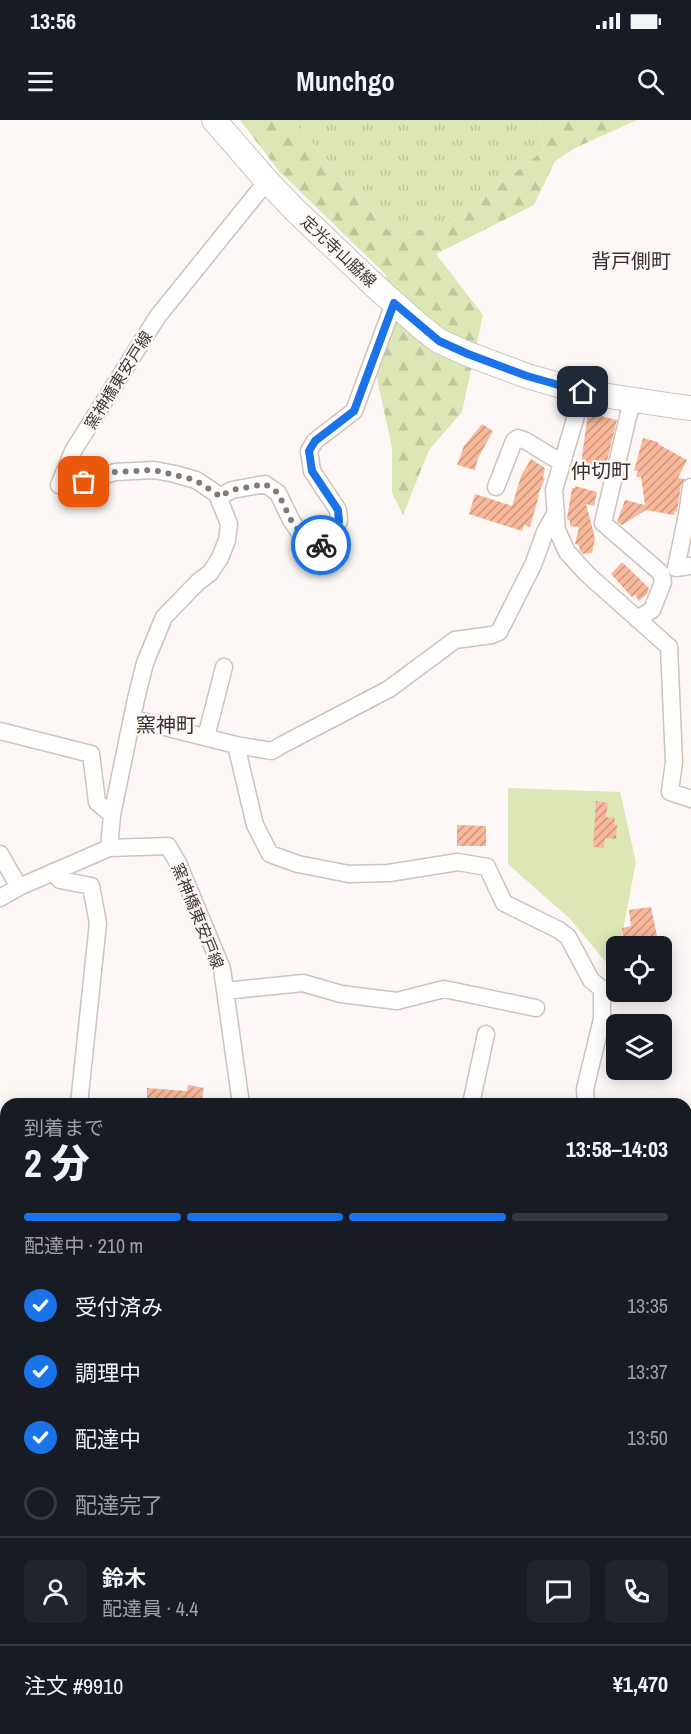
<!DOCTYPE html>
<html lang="ja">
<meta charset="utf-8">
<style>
body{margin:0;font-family:"Archivo Narrow","Noto Sans JP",sans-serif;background:#20242c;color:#f1f3f6;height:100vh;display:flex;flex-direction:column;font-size:22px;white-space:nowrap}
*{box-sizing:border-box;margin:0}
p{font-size:20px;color:#9ea1a6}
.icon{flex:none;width:33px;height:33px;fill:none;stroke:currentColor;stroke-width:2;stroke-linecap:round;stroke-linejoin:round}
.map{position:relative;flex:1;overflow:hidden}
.sheet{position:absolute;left:0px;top:978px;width:692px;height:636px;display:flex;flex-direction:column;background:#171b24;border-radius:18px 18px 0 0;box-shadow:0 3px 15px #0003}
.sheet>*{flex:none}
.tools{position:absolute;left:606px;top:816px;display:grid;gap:12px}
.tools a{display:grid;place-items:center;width:66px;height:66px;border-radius:9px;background:#171b24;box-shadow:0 3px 15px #0003;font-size:30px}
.pin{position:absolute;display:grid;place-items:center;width:51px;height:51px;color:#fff;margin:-26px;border-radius:12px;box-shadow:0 3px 9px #0006}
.courier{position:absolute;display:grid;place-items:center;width:60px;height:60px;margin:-30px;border:4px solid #1a73e8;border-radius:50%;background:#fff;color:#222;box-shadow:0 2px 8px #0007}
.summary em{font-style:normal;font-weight:800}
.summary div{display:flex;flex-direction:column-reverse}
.summary{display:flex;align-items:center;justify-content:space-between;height:102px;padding:0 24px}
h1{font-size:39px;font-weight:800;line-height:45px}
.bar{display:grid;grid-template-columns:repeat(4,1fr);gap:9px 6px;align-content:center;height:72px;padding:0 24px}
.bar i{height:8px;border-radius:4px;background:#363941}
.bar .active{background:#1a73e8}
.bar p{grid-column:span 4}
.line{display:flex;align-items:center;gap:15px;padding:0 24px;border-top:2px solid #363941}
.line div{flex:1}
.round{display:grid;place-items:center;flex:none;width:63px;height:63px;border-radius:9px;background:#20242c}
ol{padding:0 24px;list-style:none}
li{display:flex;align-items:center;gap:18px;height:66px}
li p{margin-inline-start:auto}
li .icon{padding:6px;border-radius:50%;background:#1a73e8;color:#fff;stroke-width:4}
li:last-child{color:#9ea1a6}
li i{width:33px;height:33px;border:3px solid #363941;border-radius:50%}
.status{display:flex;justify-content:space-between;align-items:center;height:42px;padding:0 30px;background:#171b24;direction:ltr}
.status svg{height:16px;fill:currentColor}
header{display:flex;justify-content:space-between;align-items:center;height:78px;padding:0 24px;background:#171b24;font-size:27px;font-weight:800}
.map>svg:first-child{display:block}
.grass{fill:url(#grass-tufts)}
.forest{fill:url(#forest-firs)}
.park{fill:#dde7b6}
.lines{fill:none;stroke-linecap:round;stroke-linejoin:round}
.river{stroke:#88b6e7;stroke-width:28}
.building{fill:url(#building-hatch)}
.street-casing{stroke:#cfc1bb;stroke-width:19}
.secondary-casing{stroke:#cfc1bb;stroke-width:26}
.path{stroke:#96918e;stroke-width:3;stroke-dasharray:6 3;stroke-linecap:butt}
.street{stroke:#fff;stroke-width:16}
.secondary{stroke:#fff;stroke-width:24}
.rail-casing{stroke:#8c8784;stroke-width:7}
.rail{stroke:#fdf8f5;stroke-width:4.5;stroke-dasharray:14;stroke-linecap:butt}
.done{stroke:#807b78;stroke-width:6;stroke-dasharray:0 10.8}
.route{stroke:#1a73e8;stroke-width:8}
.labels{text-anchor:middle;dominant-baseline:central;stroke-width:4.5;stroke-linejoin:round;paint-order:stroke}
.street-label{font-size:16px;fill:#3c3734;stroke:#fdf8f5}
.quarter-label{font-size:20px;fill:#3a302b;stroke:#fdf8f5}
</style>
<div class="status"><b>13:56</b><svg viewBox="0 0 49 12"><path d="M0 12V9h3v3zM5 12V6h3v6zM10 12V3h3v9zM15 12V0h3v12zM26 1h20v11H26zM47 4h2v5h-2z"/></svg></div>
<header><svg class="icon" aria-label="menu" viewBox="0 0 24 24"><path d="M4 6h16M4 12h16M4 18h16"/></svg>Munchgo<svg class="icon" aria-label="search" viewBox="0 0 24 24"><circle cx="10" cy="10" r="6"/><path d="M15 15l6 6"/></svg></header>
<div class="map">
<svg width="691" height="1614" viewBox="0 0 691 1614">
<defs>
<pattern id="grass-tufts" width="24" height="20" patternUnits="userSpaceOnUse" patternTransform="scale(1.5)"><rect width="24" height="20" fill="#dde7b6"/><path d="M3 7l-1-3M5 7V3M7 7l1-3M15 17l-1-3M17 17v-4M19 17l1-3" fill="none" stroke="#bfc79d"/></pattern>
<pattern id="forest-firs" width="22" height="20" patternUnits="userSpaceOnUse" patternTransform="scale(1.5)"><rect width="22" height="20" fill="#dde7b6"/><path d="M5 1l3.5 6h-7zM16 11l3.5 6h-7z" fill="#bfc79d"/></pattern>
<pattern id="building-hatch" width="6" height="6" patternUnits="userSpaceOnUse" patternTransform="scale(1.5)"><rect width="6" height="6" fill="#f9b89a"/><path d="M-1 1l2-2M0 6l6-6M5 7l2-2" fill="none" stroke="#cb967e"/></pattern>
</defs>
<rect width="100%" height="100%" fill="#fdf8f5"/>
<!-- grass -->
<path class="grass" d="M 292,0 L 540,0 L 544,30 L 451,103 L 393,116 Z"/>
<!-- forest -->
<path class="forest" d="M 240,0 L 292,0 L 393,116 L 451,103 L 544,30 L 540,0 L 637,0 L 575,28 L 555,41 L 534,85 L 436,134 L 483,195 L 462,292 L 429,330 L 403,395 L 392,373 L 392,327 L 377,259 L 386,155 L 279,51 Z"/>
<!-- park -->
<path class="park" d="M 508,668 L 620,672 L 636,742 L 620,826 L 616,826 L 615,853 L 570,799 L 508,744 Z"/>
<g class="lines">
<!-- river -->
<path class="river" d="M 686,1241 L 691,1239
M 0,1550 L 6,1546"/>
</g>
<!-- building -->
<path class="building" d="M 601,290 L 601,296 L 617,300 L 604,353 L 580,351 L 588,293 Z
M 482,304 L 493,311 L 478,338 L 475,350 L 457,345 L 464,326 Z
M 643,318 L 658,322 L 658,324 L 687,340 L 678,358 L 685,359 L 681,365 L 677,392 L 675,391 L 674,395 L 646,390 L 622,405 L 617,402 L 625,380 L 645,385 L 641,357 L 636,357 L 638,351 L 634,351 Z
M 531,339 L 545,348 L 543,358 L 545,358 L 538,375 L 539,375 L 530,407 L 524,405 L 522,411 L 469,394 L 475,374 L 512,386 L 521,356 Z
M 575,366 L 597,372 L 594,386 L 586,384 L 595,418 L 592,433 L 583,434 L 580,431 L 579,425 L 575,424 L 579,407 L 570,406 L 570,401 L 567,399 L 572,368 L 575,368 Z
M 622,442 L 649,468 L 647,474 L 639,481 L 635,475 L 632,477 L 611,454 Z
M 596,681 L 608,683 L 606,697 L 615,698 L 614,704 L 617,705 L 616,719 L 605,718 L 604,728 L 593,727 Z
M 457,705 L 486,706 L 486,726 L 457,726 Z
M 651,787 L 659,826 L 624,826 L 622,808 L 631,806 L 629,790 Z
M 188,965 L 204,968 L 201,984 L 147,984 L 147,968 L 187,971 Z"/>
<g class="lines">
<!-- street casing -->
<g class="street-casing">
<path id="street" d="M 583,272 L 554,370 L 557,410 L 567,432 L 587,454 L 669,527 L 674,642 L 670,672 L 691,679
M 632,280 L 603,403 L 661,453 L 663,462 L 652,490 L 637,499
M 496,367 L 514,321 L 518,318 L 526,321 L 562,343
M 691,367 L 687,395 L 676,448 L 691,446
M 219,377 L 232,370 L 265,364 L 278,373 L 291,400 L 308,425 L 318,429 L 339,401 L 338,390 L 312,351 L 309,331 L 315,321 L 354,291 L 394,183
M 133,599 L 236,625 L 272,631 L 280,626 L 389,569 L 455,520 L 492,515 L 499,512 L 533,445 L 545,412 L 556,392
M 0,611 L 91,634 L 97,682 L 112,695
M 206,617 L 224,547
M 236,625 L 255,705 L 270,734 L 298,744 L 349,754 L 389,753 L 458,742 L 487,747 L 504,783 L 559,810 L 568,817 L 591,860 L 602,869 L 602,899 L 585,969 L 586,984
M 109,728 L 112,695 L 136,579 L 145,543 L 164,497 L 199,461 L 210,453 L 220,438 L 227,420 L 229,404 L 217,374 L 196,360 L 175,354 L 154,350 L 115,352 L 72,366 L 59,365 L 73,331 L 158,196 L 267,61
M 0,734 L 19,767
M 53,752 L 60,760 L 91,766 L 98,803 L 79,984
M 0,778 L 19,767 L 109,728 L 168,726 L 178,743 L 222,849 L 241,984
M 225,871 L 303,863 L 341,874 L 397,881 L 444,869 L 536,888
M 471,984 L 486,914
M 3,1012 L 6,1020
M 686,1034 L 691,1031
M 0,1206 L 6,1204
M 0,1328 L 6,1326
M 686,1385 L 691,1411
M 686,1483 L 691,1462
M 686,1497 L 691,1517
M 686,1587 L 691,1588
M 118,1608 L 120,1614"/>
</g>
<!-- secondary casing -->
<g class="secondary-casing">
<path id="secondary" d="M 214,0 L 267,61 L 296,91 L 376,167 L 420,206 L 439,221 L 468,234 L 527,256 L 583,272 L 674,286 L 691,288
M 686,1192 L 691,1190
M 686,1283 L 691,1281
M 0,1503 L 6,1500
M 0,1604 L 6,1599
M 412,1608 L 412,1614"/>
</g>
<!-- path -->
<path class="path" d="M 612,859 L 615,853"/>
<!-- street -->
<use href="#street" class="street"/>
<!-- secondary -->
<use href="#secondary" class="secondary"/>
<!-- rail casing -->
<g class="rail-casing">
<path id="rail" d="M 0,1449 L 6,1447
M 0,1474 L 6,1472"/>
</g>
<!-- rail -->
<use href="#rail" class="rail"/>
</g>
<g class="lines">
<!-- done -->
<path class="done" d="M 84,362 L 115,352 L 154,350 L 195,360 L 217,374 L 219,377 L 232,370 L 265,364 L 278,373 L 291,400 L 308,424 L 318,429 L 321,425"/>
<!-- route -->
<path class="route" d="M 321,425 L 339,401 L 338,390 L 312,351 L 309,331 L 315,321 L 354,291 L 394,183 L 439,221 L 468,234 L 527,256 L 583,272"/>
</g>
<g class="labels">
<!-- street labels -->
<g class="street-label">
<text transform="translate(339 131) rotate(43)">定光寺山脇線</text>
<text transform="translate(118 260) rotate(-58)">窯神橋東安戸線</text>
<text transform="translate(198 796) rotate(68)">窯神橋東安戸線</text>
</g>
<!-- quarter labels -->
<g class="quarter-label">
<text x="631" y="140">背戸側町</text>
<text x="601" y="350">仲切町</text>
<text x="166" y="604">窯神町</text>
</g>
</g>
</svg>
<div class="tools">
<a><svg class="icon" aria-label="locate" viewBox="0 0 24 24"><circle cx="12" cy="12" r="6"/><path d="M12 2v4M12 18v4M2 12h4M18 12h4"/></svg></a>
<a><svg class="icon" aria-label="layers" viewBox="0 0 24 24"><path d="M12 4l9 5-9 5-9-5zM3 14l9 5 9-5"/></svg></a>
</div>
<div class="pin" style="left:84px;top:362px;background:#ea580c"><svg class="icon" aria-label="bag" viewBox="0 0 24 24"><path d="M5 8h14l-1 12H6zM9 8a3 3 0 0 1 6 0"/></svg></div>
<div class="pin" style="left:583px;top:272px;background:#1f2937"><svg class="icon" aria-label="home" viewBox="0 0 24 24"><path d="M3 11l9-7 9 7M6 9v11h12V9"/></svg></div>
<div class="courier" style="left:321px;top:425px"><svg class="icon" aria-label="bike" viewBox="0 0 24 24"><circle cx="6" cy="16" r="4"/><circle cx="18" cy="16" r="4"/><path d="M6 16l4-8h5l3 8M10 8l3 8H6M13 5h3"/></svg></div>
<section class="sheet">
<div class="summary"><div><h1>2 分</h1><p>到着まで</p></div><em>13:58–14:03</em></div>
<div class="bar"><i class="active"></i><i class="active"></i><i class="active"></i><i></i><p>配達中 · 210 m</p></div>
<ol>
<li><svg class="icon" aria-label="check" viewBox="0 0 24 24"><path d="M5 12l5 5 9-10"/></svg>受付済み<p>13:35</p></li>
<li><svg class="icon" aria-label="check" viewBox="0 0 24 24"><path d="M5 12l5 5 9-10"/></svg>調理中<p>13:37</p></li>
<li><svg class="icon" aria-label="check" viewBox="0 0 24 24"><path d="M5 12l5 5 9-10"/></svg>配達中<p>13:50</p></li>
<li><i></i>配達完了</li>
</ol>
<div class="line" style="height:108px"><a class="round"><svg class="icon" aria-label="person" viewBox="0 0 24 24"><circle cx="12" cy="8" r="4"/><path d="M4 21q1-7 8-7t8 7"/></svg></a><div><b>鈴木</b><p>配達員 · 4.4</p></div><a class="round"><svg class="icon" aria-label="chat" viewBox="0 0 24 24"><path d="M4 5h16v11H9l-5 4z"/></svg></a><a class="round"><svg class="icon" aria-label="phone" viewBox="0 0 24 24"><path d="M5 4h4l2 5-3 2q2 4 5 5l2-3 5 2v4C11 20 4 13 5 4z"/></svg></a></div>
<div class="line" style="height:78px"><div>注文 #9910</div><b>¥1,470</b></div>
</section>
</div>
